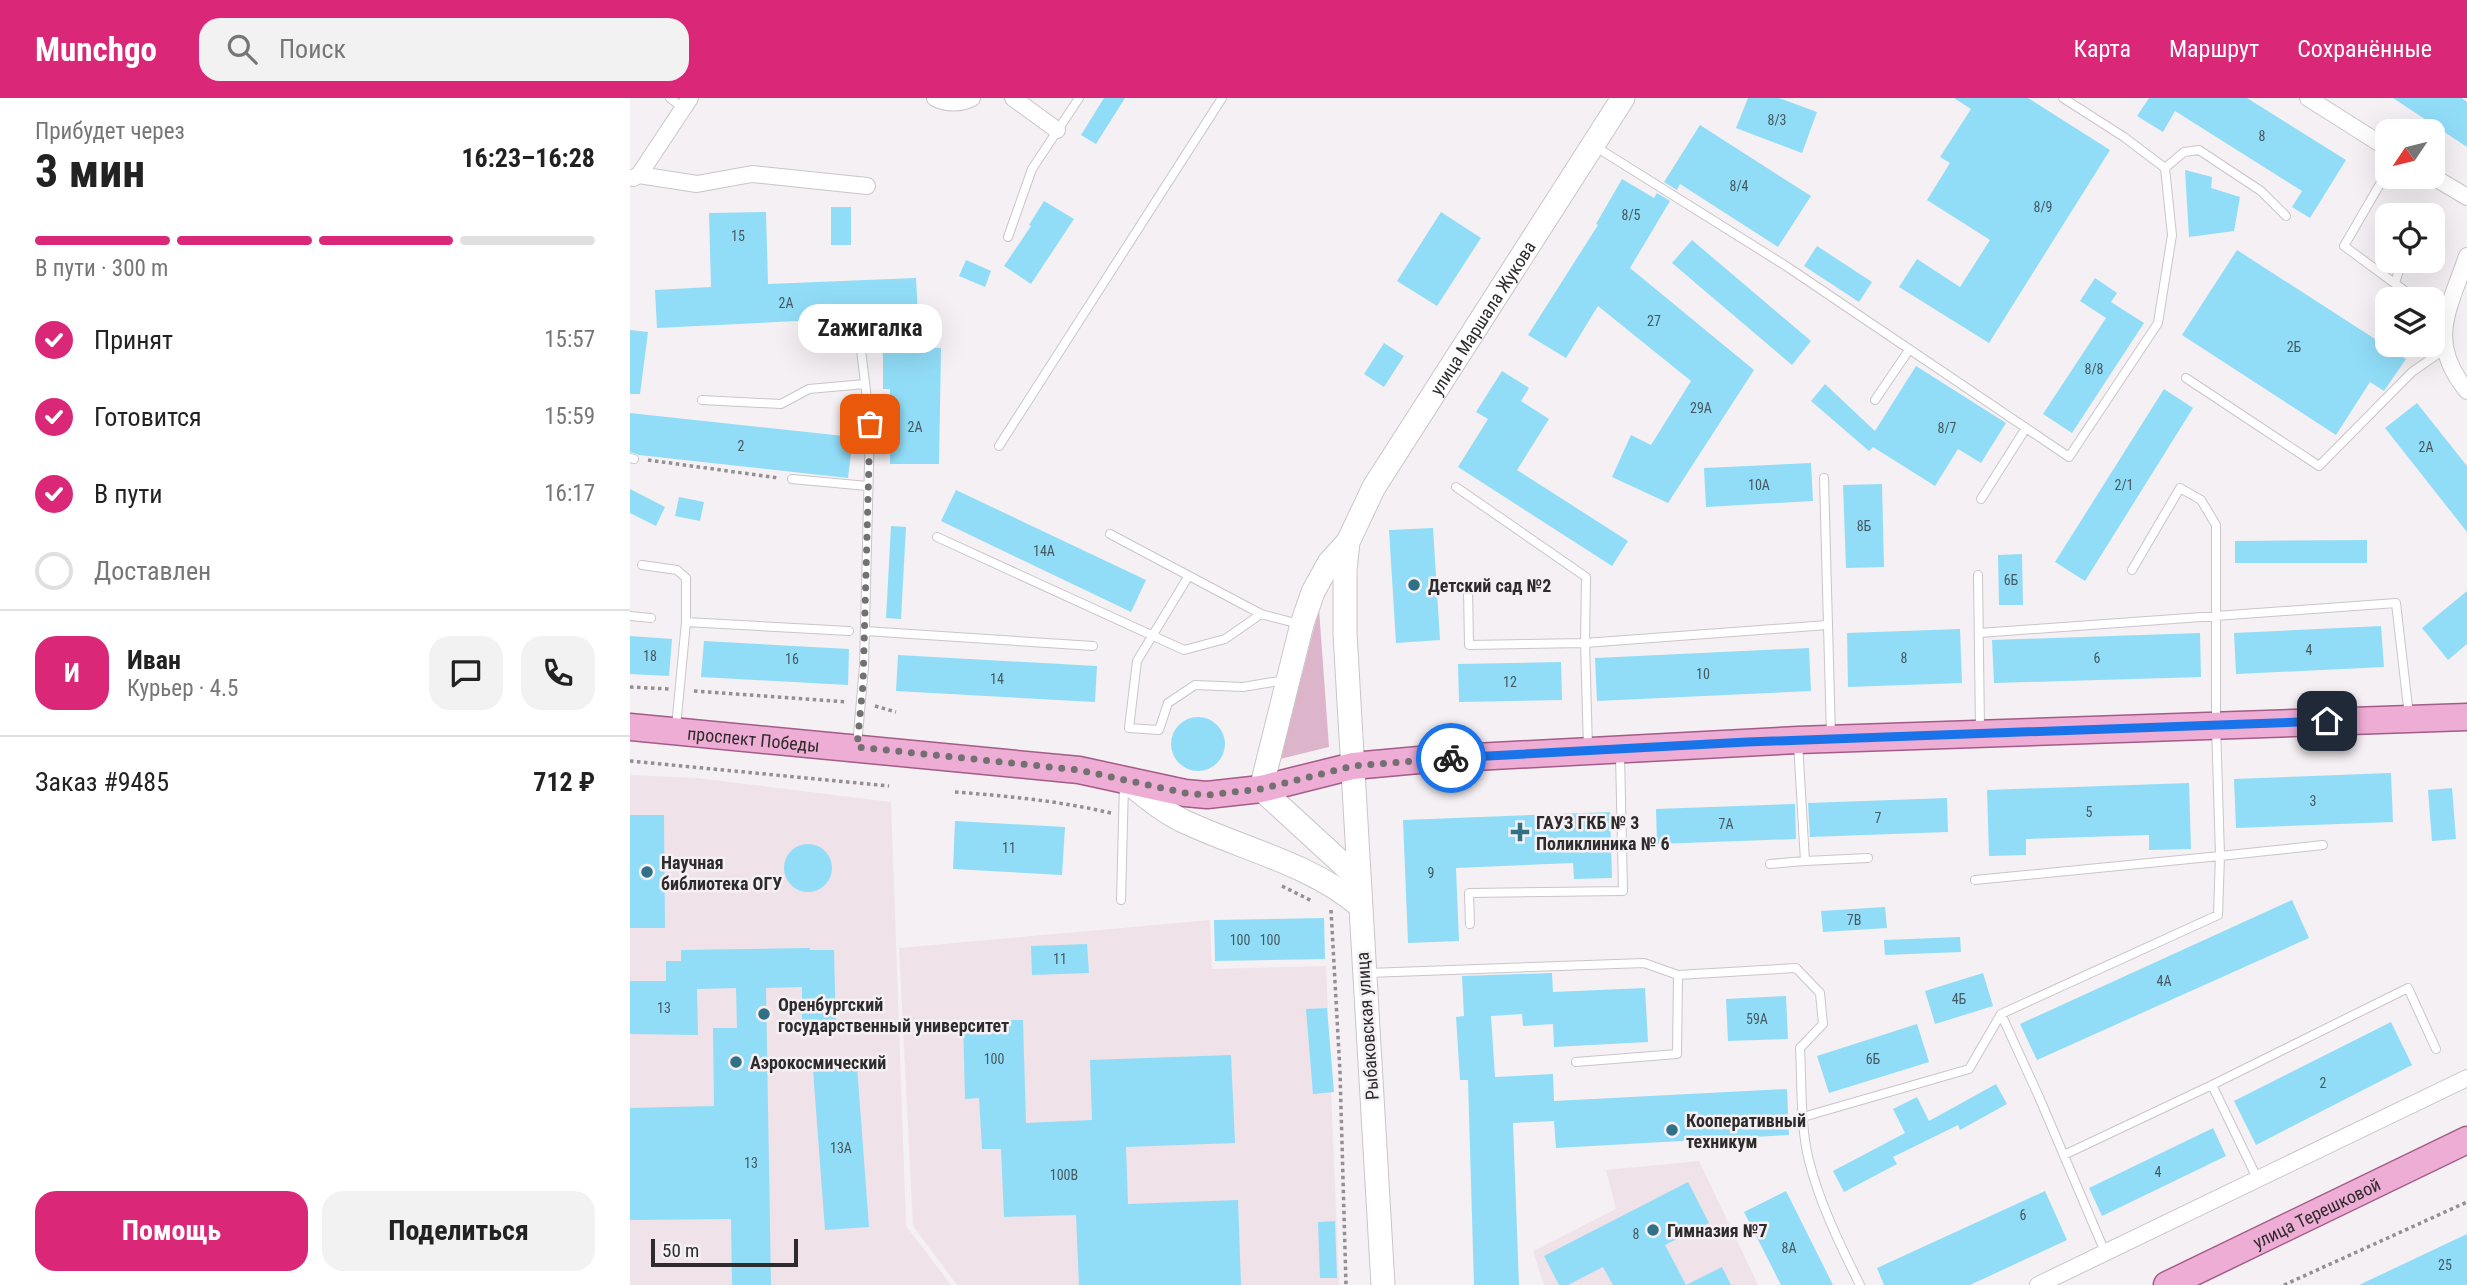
<!DOCTYPE html>
<html lang="ru">
<meta charset="utf-8">
<style>
body{margin:0;font-family:"Roboto Condensed",sans-serif;background:#f2f2f2;color:#222;height:100vh;display:flex;flex-direction:column;font-size:26px;white-space:nowrap}
*{box-sizing:border-box;margin:0}
p{font-size:23px;color:#767676}
.icon{flex:none;width:38px;height:38px;fill:none;stroke:currentColor;stroke-width:2;stroke-linecap:round;stroke-linejoin:round}
.map{position:relative;flex:1;overflow:hidden}
.side{display:flex;flex-direction:column;background:#fff;width:630px}
.side>*{flex:none}
.needle{width:46px;rotate:235deg}
.tools{position:absolute;left:1745px;top:21px;display:grid;gap:14px}
.tools a{display:grid;place-items:center;width:70px;height:70px;border-radius:14px;background:#fff;box-shadow:0 7px 28px #0002;font-size:35px}
.scale{position:absolute;left:21px;bottom:18px;width:147px;box-sizing:border-box;padding-left:7px;border:4px solid #2d2b2c;border-top:0;font-size:19px;line-height:24px;white-space:nowrap;color:#2d2b2c;-webkit-text-stroke:5px #f5f0f3;paint-order:stroke}
.pin{position:absolute;display:grid;place-items:center;width:60px;height:60px;color:#fff;margin:-30px;border-radius:14px;box-shadow:0 4px 10px #0006}
.courier{position:absolute;display:grid;place-items:center;width:70px;height:70px;margin:-35px;border:5px solid #1a73e8;border-radius:50%;background:#fff;color:#222;box-shadow:0 2px 9px #0007}
.bubble{position:absolute;height:49px;border-radius:21px;background:#fff;box-shadow:0 7px 28px #0002;font-size:23px;font-weight:700;line-height:49px;text-align:center}
.headline em{font-style:normal;font-weight:700}
.headline div{display:flex;flex-direction:column-reverse}
.headline{display:flex;align-items:center;justify-content:space-between;height:119px;padding:0 35px}
h1{font-size:46px;font-weight:700;line-height:52px}
.bar{display:grid;grid-template-columns:repeat(4,1fr);gap:10px 7px;align-content:center;height:84px;padding:0 35px}
.bar i{height:9px;border-radius:5px;background:#e0e0e0}
.bar .selected{background:#db2777}
.bar p{grid-column:span 4}
.line{display:flex;align-items:center;gap:18px;padding:0 35px;border-top:2px solid #e0e0e0}
.line div{flex:1}
.round{display:grid;place-items:center;flex:none;width:74px;height:74px;border-radius:21px;background:#f2f2f2}
ol{padding:0 35px;list-style:none}
li{display:flex;align-items:center;gap:21px;height:77px}
li p{margin-inline-start:auto}
li .icon{padding:7px;border-radius:50%;background:#db2777;color:#fff;stroke-width:4}
li:last-child{color:#767676}
li i{width:38px;height:38px;border:4px solid #e0e0e0;border-radius:50%}
.button{display:flex;gap:14px;margin-top:auto;padding:14px 35px}
.button a{flex:1;height:80px;border-radius:21px;background:#db2777;color:#fff;font-size:28px;font-weight:700;line-height:80px;text-align:center}
.button a+a{background:#f2f2f2;color:#222}
header{display:flex;align-items:center;gap:42px;box-sizing:border-box;height:98px;padding:0 35px;background:#db2777;color:#fff}
header strong{font-size:33px}
nav{display:flex;gap:38px;margin-inline-start:auto;font-size:24px}
.search{width:490px;height:63px;background:#f2f2f2;display:flex;align-items:center;gap:18px;box-sizing:border-box;padding:0 24px;border-radius:21px;color:#767676;font-size:26px}
main{display:flex;flex:1;min-height:0}
.map>svg:first-child{display:block}
.built{fill:#efe2e9}
.green{fill:#ddb5cb}
.building{fill:#91ddf8}
.lines{fill:none;stroke-linecap:round;stroke-linejoin:round}
.lane-casing{stroke:#cac5c8;stroke-width:10}
.street-casing{stroke:#cac5c8;stroke-width:18}
.secondary-casing{stroke:#cac5c8;stroke-width:25}
.primary-casing{stroke:#a35c87;stroke-width:29}
.path{stroke:#938f92;stroke-width:3.5;stroke-dasharray:3.5 3.5;stroke-linecap:butt}
.lane{stroke:#fff;stroke-width:8}
.street{stroke:#fff;stroke-width:16}
.secondary{stroke:#fff;stroke-width:23}
.primary{stroke:#eeadd4;stroke-width:26}
.done{stroke:#737072;stroke-width:7;stroke-dasharray:0 12.6}
.route{stroke:#1a73e8;stroke-width:9}
.poi-dot{fill:#317085;stroke:#f5f0f3;stroke-width:2.5}
.labels{text-anchor:middle;dominant-baseline:central;stroke-width:5;stroke-linejoin:round;paint-order:stroke}
.number-label{font-size:14px;fill:#46585f}
.street-label{font-size:18px;fill:#2d2b2c;stroke:#f5f0f3}
.poi-label{font-size:18px;font-weight:bold;fill:#2d2b2c;stroke:#f5f0f3;text-anchor:start}
</style>
<header>
<strong>Munchgo</strong>
<div class="search"><svg class="icon" aria-label="search" viewBox="0 0 24 24"><circle cx="10" cy="10" r="6"/><path d="M15 15l6 6"/></svg>Поиск</div>
<nav><a>Карта</a><a>Маршрут</a><a>Сохранённые</a></nav>
</header>
<main>
<section class="side">
<div class="headline"><div><h1>3 мин</h1><p>Прибудет через</p></div><em>16:23–16:28</em></div>
<div class="bar"><i class="selected"></i><i class="selected"></i><i class="selected"></i><i></i><p>В пути · 300 m</p></div>
<ol>
<li><svg class="icon" aria-label="check" viewBox="0 0 24 24"><path d="M5 12l5 5 9-10"/></svg>Принят<p>15:57</p></li>
<li><svg class="icon" aria-label="check" viewBox="0 0 24 24"><path d="M5 12l5 5 9-10"/></svg>Готовится<p>15:59</p></li>
<li><svg class="icon" aria-label="check" viewBox="0 0 24 24"><path d="M5 12l5 5 9-10"/></svg>В пути<p>16:17</p></li>
<li><i></i>Доставлен</li>
</ol>
<div class="line" style="height:126px"><b class="round" style="background:#db2777;color:#fff">И</b><div><b>Иван</b><p>Курьер · 4.5</p></div><a class="round"><svg class="icon" aria-label="chat" viewBox="0 0 24 24"><path d="M4 5h16v11H9l-5 4z"/></svg></a><a class="round"><svg class="icon" aria-label="phone" viewBox="0 0 24 24"><path d="M5 4h4l2 5-3 2q2 4 5 5l2-3 5 2v4C11 20 4 13 5 4z"/></svg></a></div>
<div class="line" style="height:91px"><div>Заказ #9485</div><b>712 ₽</b></div>
<div class="button"><a>Помощь</a><a>Поделиться</a></div>
</section>
<div class="map">
<svg width="1837" height="1187" viewBox="0 0 1837 1187">
<rect width="100%" height="100%" fill="#f5f0f3"/>
<!-- built -->
<path class="built" d="M 0,677 L 67,680 L 261,704 L 276,1128 L 321,1187 L 0,1187 Z
M 580,822 L 582,871 L 696,868 L 709,1187 L 327,1187 L 283,1128 L 269,850 Z
M 1069,1063 L 1128,1187 L 914,1187 L 903,1153 L 986,1111 L 976,1072 Z"/>
<!-- green -->
<path class="green" d="M 689,511 L 699,649 L 650,661 Z"/>
<!-- building -->
<path class="building" d="M 474,0 L 495,0 L 466,46 L 451,37 Z
M 1118,0 L 1149,0 L 1187,14 L 1172,55 L 1106,30 Z
M 1324,0 L 1398,0 L 1480,52 L 1359,245 L 1269,189 L 1287,161 L 1330,189 L 1360,142 L 1297,102 L 1320,65 L 1310,59 L 1341,11 Z
M 1519,0 L 1617,0 L 1716,62 L 1680,120 L 1662,109 L 1672,93 L 1545,13 L 1533,34 L 1507,18 Z
M 1763,0 L 1832,0 L 1837,4 L 1837,49 Z
M 1070,27 L 1181,98 L 1148,149 L 1050,86 L 1047,92 L 1034,84 Z
M 1555,72 L 1582,79 L 1581,90 L 1610,99 L 1604,133 L 1559,139 Z
M 992,81 L 1024,100 L 1027,95 L 1040,103 L 1000,170 L 1124,272 L 1038,405 L 982,379 L 1001,337 L 1021,347 L 1061,283 L 968,208 L 936,260 L 898,237 L 968,127 L 966,126 Z
M 414,103 L 444,121 L 401,186 L 374,168 L 401,128 L 399,127 Z
M 201,109 L 221,109 L 221,147 L 201,147 Z
M 136,114 L 138,186 L 286,180 L 288,217 L 27,230 L 25,192 L 81,189 L 79,115 Z
M 811,114 L 851,140 L 807,208 L 767,183 Z
M 1062,142 L 1181,243 L 1162,267 L 1042,165 Z
M 1187,148 L 1242,184 L 1229,204 L 1174,168 Z
M 1607,152 L 1776,261 L 1754,293 L 1740,284 L 1706,337 L 1552,237 Z
M 336,162 L 361,173 L 355,189 L 329,178 Z
M 1465,180 L 1487,195 L 1481,204 L 1514,225 L 1442,335 L 1413,316 L 1476,220 L 1450,203 Z
M 0,232 L 18,234 L 10,296 L 0,296 Z
M 754,245 L 774,258 L 754,289 L 734,276 Z
M 253,249 L 311,250 L 309,366 L 260,366 L 260,291 L 253,291 Z
M 1286,268 L 1376,325 L 1351,365 L 1328,351 L 1305,388 L 1243,349 L 1239,353 L 1181,303 L 1195,286 L 1245,333 Z
M 872,273 L 899,290 L 891,303 L 919,321 L 887,372 L 998,443 L 982,468 L 828,369 L 858,321 L 846,314 Z
M 1534,291 L 1563,310 L 1455,483 L 1425,464 Z
M 1787,305 L 1837,368 L 1837,434 L 1755,330 Z
M 0,315 L 223,339 L 218,380 L 9,357 L 0,354 Z
M 1181,365 L 1183,403 L 1076,409 L 1074,370 Z
M 1252,386 L 1254,469 L 1216,470 L 1213,387 Z
M 0,391 L 35,409 L 26,428 L 0,415 Z
M 326,392 L 516,482 L 501,514 L 311,423 Z
M 49,399 L 74,404 L 70,423 L 45,418 Z
M 261,428 L 276,429 L 271,521 L 256,520 Z
M 803,430 L 810,542 L 766,545 L 759,432 Z
M 1737,442 L 1737,465 L 1605,465 L 1605,443 Z
M 1392,456 L 1393,507 L 1369,507 L 1368,457 Z
M 1837,493 L 1837,546 L 1818,562 L 1792,530 Z
M 1751,528 L 1754,569 L 1606,576 L 1604,535 Z
M 1330,531 L 1332,585 L 1218,589 L 1217,535 Z
M 1570,535 L 1571,579 L 1364,585 L 1362,542 Z
M 0,538 L 42,541 L 39,578 L 0,576 Z
M 74,543 L 219,551 L 218,587 L 71,579 Z
M 1179,550 L 1181,593 L 967,603 L 965,560 Z
M 268,557 L 467,568 L 465,604 L 266,593 Z
M 931,564 L 932,602 L 829,604 L 828,566 Z
M541 646a27 27 0 1 1 54 0a27 27 0 1 1-54 0Z
M 1761,675 L 1763,724 L 1606,730 L 1604,681 Z
M 1559,685 L 1561,751 L 1519,752 L 1519,737 L 1396,741 L 1396,757 L 1359,758 L 1357,692 Z
M 1822,690 L 1826,741 L 1802,743 L 1798,692 Z
M 1317,700 L 1318,734 L 1180,739 L 1178,705 Z
M 1165,706 L 1166,741 L 1027,746 L 1026,711 Z
M 980,714 L 982,780 L 944,781 L 943,765 L 826,770 L 829,843 L 778,845 L 773,722 Z
M 0,717 L 34,717 L 35,830 L 0,830 Z
M 325,723 L 435,729 L 432,777 L 323,771 Z
M154 770a24 24 0 1 1 48 0a24 24 0 1 1-48 0Z
M 1662,802 L 1679,840 L 1407,962 L 1390,926 Z
M 1255,809 L 1257,830 L 1193,834 L 1191,813 Z
M 694,820 L 695,861 L 585,863 L 584,822 Z
M 1330,839 L 1331,854 L 1255,857 L 1254,842 Z
M 457,846 L 459,875 L 402,877 L 401,848 Z
M 180,850 L 180,852 L 204,852 L 206,932 L 172,932 L 172,889 L 136,890 L 141,1187 L 102,1187 L 101,1121 L 0,1122 L 0,1010 L 84,1008 L 83,930 L 107,930 L 106,890 L 67,891 L 68,937 L 0,936 L 0,883 L 36,883 L 36,863 L 51,863 L 51,852 Z
M 922,875 L 923,894 L 1015,890 L 1018,944 L 924,949 L 923,926 L 893,928 L 892,916 L 861,918 L 865,979 L 923,976 L 924,1003 L 1157,991 L 1159,1037 L 926,1050 L 924,1023 L 883,1025 L 889,1187 L 844,1187 L 838,982 L 830,982 L 826,919 L 834,918 L 832,878 Z
M 1353,875 L 1363,908 L 1305,926 L 1295,893 Z
M 1156,898 L 1158,941 L 1098,943 L 1096,901 Z
M 697,910 L 704,994 L 683,996 L 676,911 Z
M 393,922 L 396,1025 L 462,1022 L 460,962 L 601,957 L 605,1045 L 496,1049 L 498,1106 L 608,1102 L 611,1187 L 449,1187 L 446,1117 L 374,1119 L 371,1051 L 352,1051 L 349,1000 L 335,1001 L 333,923 Z
M 1761,924 L 1782,967 L 1626,1047 L 1604,1003 Z
M 1287,926 L 1299,964 L 1199,995 L 1187,958 Z
M 227,968 L 239,1129 L 195,1132 L 183,972 Z
M 1366,986 L 1377,1006 L 1330,1032 L 1328,1027 L 1263,1059 L 1267,1066 L 1214,1094 L 1203,1073 L 1275,1035 L 1263,1011 L 1287,999 L 1299,1023 Z
M 1583,1030 L 1596,1058 L 1472,1118 L 1459,1090 Z
M 1058,1084 L 1079,1125 L 1035,1147 L 1056,1187 L 983,1187 L 973,1169 L 938,1187 L 929,1187 L 914,1158 Z
M 1156,1093 L 1203,1187 L 1151,1187 L 1114,1114 Z
M 1415,1093 L 1437,1142 L 1340,1187 L 1254,1187 L 1247,1170 Z
M 705,1123 L 707,1180 L 690,1180 L 688,1124 Z
M 1837,1136 L 1837,1187 L 1729,1187 Z
M 1092,1169 L 1101,1187 L 1056,1187 Z"/>
<g class="lines">
<!-- lane casing -->
<g class="lane-casing">
<path id="lane" d="M 40,0 L 53,10
M 966,49 L 1156,168 L 1439,359 L 1528,225 L 1542,137 L 1535,70 L 1494,39 L 1433,0
M 1535,70 L 1554,54 L 1569,52 L 1631,93 L 1656,118
M 1757,74 L 1714,148 L 1786,201
M 378,139 L 402,71 L 449,0
M 1765,185 L 1772,163
M 1802,213 L 1815,223
M 1556,280 L 1689,368 L 1782,274 L 1815,251
M 72,302 L 151,306 L 179,291 L 235,286
M 1245,302 L 1279,252
M 369,348 L 592,0
M 0,360 L 4,361
M 1194,380 L 1201,638
M 162,381 L 237,388
M 826,389 L 956,479 L 955,545 L 839,547 L 838,491
M 1351,401 L 1396,330
M 480,436 L 631,516 L 669,526
M 307,439 L 554,552 L 595,541 L 631,516
M 12,467 L 47,472 L 56,480 L 56,524 L 46,629
M 1348,477 L 1350,632
M 558,479 L 507,563 L 499,630 L 529,632 L 538,605 L 565,587 L 613,589 L 655,582
M 0,518 L 21,520
M 56,524 L 219,533
M 235,533 L 463,548
M 1349,535 L 1766,505 L 1779,618
M 1168,645 L 1175,763 L 1238,760
M 227,648 L 234,568 L 240,326 L 229,235
M 958,650 L 955,545 L 1197,527
M 1140,766 L 1175,763
M 1345,782 L 1590,758 L 1586,626 L 1586,427 L 1571,402 L 1550,390 L 1502,472
M 491,802 L 494,686
M 840,826 L 839,795 L 993,793 L 990,656
M 738,875 L 1014,865 L 1048,877 L 1166,870 L 1190,895 L 1193,926 L 1170,950 C 1172,986 1170,1027 1179,1063 C 1190,1106 1210,1147 1230,1187
M 946,964 L 1047,956 L 1048,877
M 1173,1019 L 1339,971 L 1371,916
M 1434,1057 L 1582,987
M 1627,1080 L 1582,987 L 1778,890 L 1806,951
M 1475,1154 L 1409,999 L 1371,916 L 1588,817 L 1590,758 L 1693,747"/>
</g>
<!-- street casing -->
<g class="street-casing">
<path id="street" d="M 305,0 C 315,6 332,6 342,0
M 383,0 L 427,32
M 1678,0 L 1757,50
M 9,77 L 67,86 L 122,76 L 237,88
M 1802,78 L 1837,99
M 3,80 L 9,77 L 60,0
M 1837,158 C 1819,212 1796,243 1837,293
M 1408,1187 L 1837,980"/>
</g>
<!-- secondary casing -->
<g class="secondary-casing">
<g id="secondary">
<path d="M 718,444 L 699,465 L 683,494 L 672,526 L 631,691 L 728,780"/>
<path d="M 494,681 C 512,696 530,711 551,722 C 609,750 679,765 729,807"/>
<path id="s1" d="M 753,1187 L 715,536 L 715,472 L 718,444 L 744,389 L 993,0"/>
</g>
</g>
<!-- primary casing -->
<g class="primary-casing">
<g id="primary">
<path id="s2" d="M 0,629 L 449,672 L 555,695 L 577,697 L 631,691 L 723,668 L 789,662 L 1168,642 L 1837,619"/>
<path id="s3" d="M 1537,1187 L 1837,1042"/>
</g>
</g>
<!-- path -->
<path class="path" d="M 18,362 L 149,380
M 0,589 L 39,591
M 64,593 L 217,604
M 245,608 L 266,614
M 0,663 L 259,688
M 325,694 C 378,698 429,703 481,715
M 652,788 L 682,803
M 701,812 L 710,974 L 716,1187
M 1654,1187 L 1837,1104"/>
<!-- lane -->
<use href="#lane" class="lane"/>
<!-- street -->
<use href="#street" class="street"/>
<!-- secondary -->
<use href="#secondary" class="secondary"/>
<!-- primary -->
<use href="#primary" class="primary"/>
</g>
<g class="lines">
<!-- done -->
<path class="done" d="M 240,326 L 233,586 L 227,649 L 449,672 L 555,695 L 577,697 L 631,691 L 723,668 L 821,660"/>
<!-- route -->
<path class="route" d="M 821,660 L 1117,644 L 1697,623"/>
</g>
<!-- markers -->
<g class="poi-dot">
<circle cx="784" cy="487" r="7"/>
<path d="M886.5 723.5h7v7h7v7h-7v7h-7v-7h-7v-7h7z"/>
<circle cx="17" cy="774" r="7"/>
<circle cx="134" cy="916" r="7"/>
<circle cx="106" cy="964" r="7"/>
<circle cx="1042" cy="1032" r="7"/>
<circle cx="1023" cy="1132" r="7"/>
</g>
<g class="labels">
<!-- number labels -->
<g class="number-label">
<text x="1147" y="22">8/3</text>
<text x="1632" y="38">8</text>
<text x="1109" y="88">8/4</text>
<text x="1413" y="109">8/9</text>
<text x="1001" y="117">8/5</text>
<text x="108" y="138">15</text>
<text x="156" y="205">2А</text>
<text x="1024" y="223">27</text>
<text x="1664" y="249">2Б</text>
<text x="1464" y="271">8/8</text>
<text x="1071" y="310">29А</text>
<text x="285" y="329">2А</text>
<text x="1317" y="330">8/7</text>
<text x="111" y="348">2</text>
<text x="1796" y="349">2А</text>
<text x="1129" y="387">10А</text>
<text x="1494" y="387">2/1</text>
<text x="1234" y="428">8Б</text>
<text x="414" y="453">14А</text>
<text x="1381" y="482">6Б</text>
<text x="1679" y="552">4</text>
<text x="20" y="558">18</text>
<text x="1274" y="560">8</text>
<text x="1467" y="560">6</text>
<text x="162" y="561">16</text>
<text x="1073" y="576">10</text>
<text x="367" y="581">14</text>
<text x="880" y="584">12</text>
<text x="1683" y="703">3</text>
<text x="1459" y="714">5</text>
<text x="1248" y="720">7</text>
<text x="1096" y="726">7А</text>
<text x="379" y="750">11</text>
<text x="801" y="775">9</text>
<text x="1224" y="822">7В</text>
<text x="610" y="842">100</text>
<text x="640" y="842">100</text>
<text x="430" y="861">11</text>
<text x="1534" y="883">4А</text>
<text x="1329" y="901">4Б</text>
<text x="34" y="910">13</text>
<text x="1127" y="921">59А</text>
<text x="364" y="961">100</text>
<text x="1243" y="961">6Б</text>
<text x="1693" y="985">2</text>
<text x="211" y="1050">13А</text>
<text x="121" y="1065">13</text>
<text x="1528" y="1074">4</text>
<text x="434" y="1077">100В</text>
<text x="1393" y="1117">6</text>
<text x="1006" y="1136">8</text>
<text x="1159" y="1150">8А</text>
<text x="1815" y="1167">25</text>
</g>
<!-- street labels -->
<g class="street-label">
<text stroke="none"><textPath href="#s1" startOffset="1006">улица Маршала Жукова</textPath></text>
<text stroke="none"><textPath href="#s2" startOffset="124">проспект Победы</textPath></text>
<text transform="translate(737 928) rotate(-94)">Рыбаковская улица</text>
<text stroke="none"><textPath href="#s3" startOffset="166">улица Терешковой</textPath></text>
</g>
<!-- poi labels -->
<g class="poi-label">
<text x="798" y="487">Детский сад №2</text>
<text x="906" y="724">ГАУЗ ГКБ № 3<tspan x="906" dy="21">Поликлиника № 6</tspan></text>
<text x="31" y="764">Научная<tspan x="31" dy="21">библиотека ОГУ</tspan></text>
<text x="148" y="906">Оренбургский<tspan x="148" dy="21">государственный университет</tspan></text>
<text x="120" y="964">Аэрокосмический</text>
<text x="1056" y="1022">Кооперативный<tspan x="1056" dy="21">техникум</tspan></text>
<text x="1037" y="1132">Гимназия №7</text>
</g>
</g>
</svg>
<div class="tools">
<a><svg class="needle" viewBox="-14 -14 28 28"><path d="M0-13l5 13h-10z" fill="#e53935"/><path d="M0 13l5-13h-10z" fill="#767676"/></svg></a>
<a><svg class="icon" aria-label="locate" viewBox="0 0 24 24"><circle cx="12" cy="12" r="6"/><path d="M12 2v4M12 18v4M2 12h4M18 12h4"/></svg></a>
<a><svg class="icon" aria-label="layers" viewBox="0 0 24 24"><path d="M12 4l9 5-9 5-9-5zM3 14l9 5 9-5"/></svg></a>
</div>
<div class="scale">50 m</div>
<div class="pin" style="left:240px;top:326px;background:#ea580c"><svg class="icon" aria-label="bag" viewBox="0 0 24 24"><path d="M5 8h14l-1 12H6zM9 8a3 3 0 0 1 6 0"/></svg></div>
<div class="pin" style="left:1697px;top:623px;background:#1f2937"><svg class="icon" aria-label="home" viewBox="0 0 24 24"><path d="M3 11l9-7 9 7M6 9v11h12V9"/></svg></div>
<div class="courier" style="left:821px;top:660px"><svg class="icon" aria-label="bike" viewBox="0 0 24 24"><circle cx="6" cy="16" r="4"/><circle cx="18" cy="16" r="4"/><path d="M6 16l4-8h5l3 8M10 8l3 8H6M13 5h3"/></svg></div>
<div class="bubble" style="left:168px;top:206px;width:144px">Zажигалка</div>
</div>
</main>
